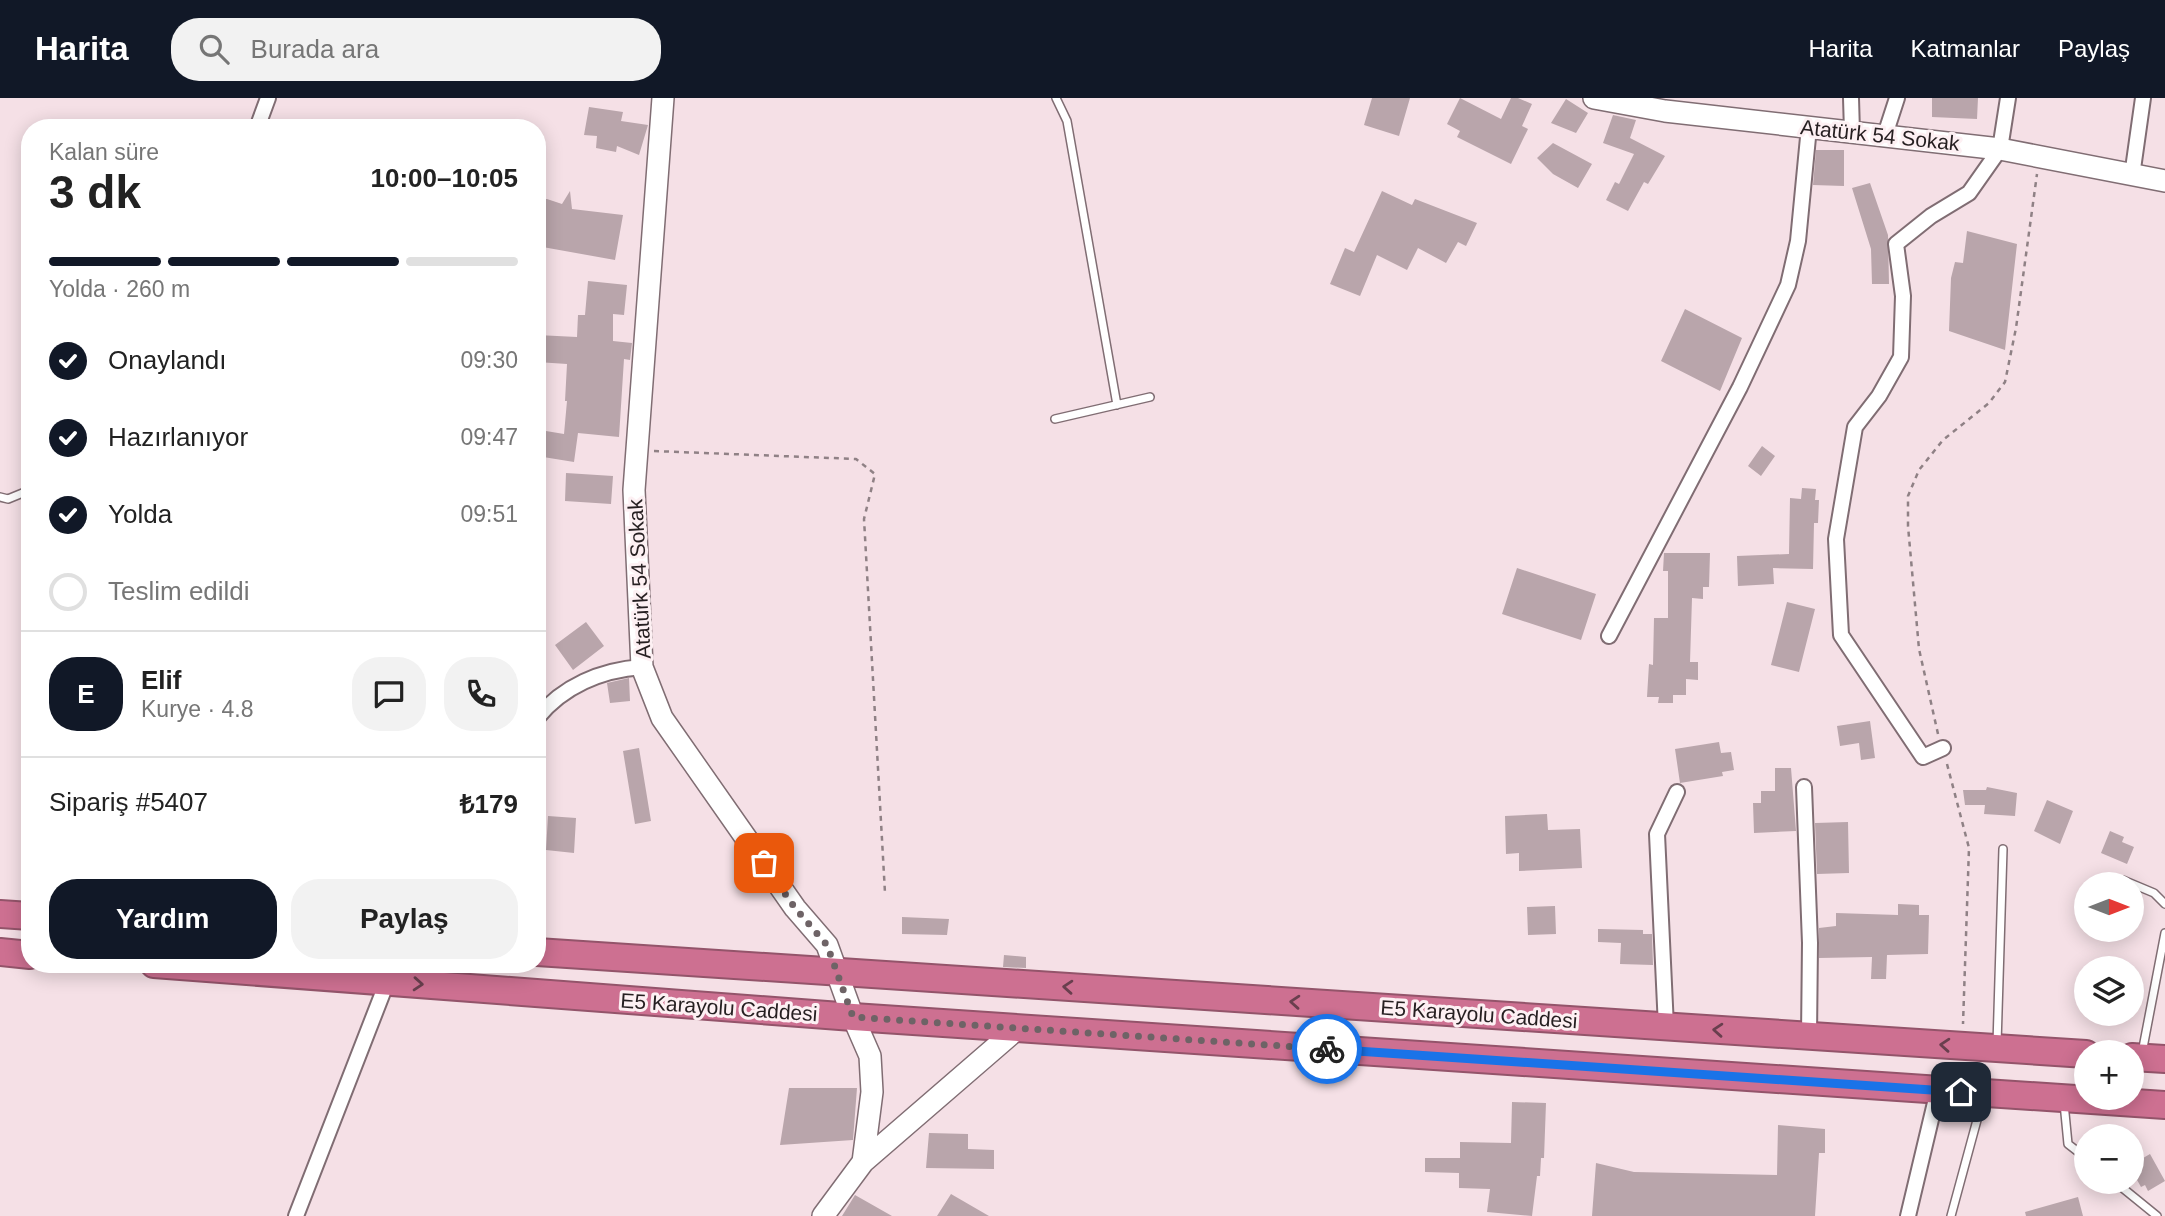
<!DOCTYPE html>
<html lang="tr">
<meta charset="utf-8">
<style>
body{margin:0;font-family:Arial,sans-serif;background:#f2f2f2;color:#222;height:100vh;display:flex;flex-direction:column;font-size:26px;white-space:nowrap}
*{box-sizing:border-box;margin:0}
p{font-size:23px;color:#767676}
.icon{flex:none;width:38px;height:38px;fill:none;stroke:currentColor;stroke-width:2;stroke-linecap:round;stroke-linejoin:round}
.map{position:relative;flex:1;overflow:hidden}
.side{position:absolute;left:21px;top:21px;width:525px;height:854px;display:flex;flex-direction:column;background:#fff;border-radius:28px;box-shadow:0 4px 18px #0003}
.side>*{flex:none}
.needle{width:46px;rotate:90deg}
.buttons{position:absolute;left:2074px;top:774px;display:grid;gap:14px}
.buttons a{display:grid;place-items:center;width:70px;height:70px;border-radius:50%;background:#fff;box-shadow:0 4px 18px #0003;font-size:35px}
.pin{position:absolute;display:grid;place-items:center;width:60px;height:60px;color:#fff;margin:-30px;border-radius:14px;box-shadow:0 4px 10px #0006}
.courier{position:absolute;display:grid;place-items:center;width:70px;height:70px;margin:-35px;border:5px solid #1a73e8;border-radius:50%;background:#fff;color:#222;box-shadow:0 2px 9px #0007}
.headline em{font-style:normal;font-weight:700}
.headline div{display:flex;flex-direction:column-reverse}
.headline{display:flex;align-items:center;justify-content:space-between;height:119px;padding:0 28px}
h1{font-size:46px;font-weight:700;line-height:52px}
.bar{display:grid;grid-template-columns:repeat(4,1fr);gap:10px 7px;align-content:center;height:84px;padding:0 28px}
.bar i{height:9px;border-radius:5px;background:#e0e0e0}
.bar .current{background:#111827}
.bar p{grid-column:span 4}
.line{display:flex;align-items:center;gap:18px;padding:0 28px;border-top:2px solid #e0e0e0}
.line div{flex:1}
.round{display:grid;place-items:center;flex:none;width:74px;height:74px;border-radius:28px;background:#f2f2f2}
ol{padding:0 28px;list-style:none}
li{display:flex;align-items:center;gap:21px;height:77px}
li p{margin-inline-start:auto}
li .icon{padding:7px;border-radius:50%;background:#111827;color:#fff;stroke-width:4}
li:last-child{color:#767676}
li i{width:38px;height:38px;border:4px solid #e0e0e0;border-radius:50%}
.button{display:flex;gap:14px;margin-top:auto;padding:14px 28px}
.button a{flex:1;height:80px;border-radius:28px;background:#111827;color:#fff;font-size:28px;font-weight:700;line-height:80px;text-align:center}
.button a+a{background:#f2f2f2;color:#222}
header{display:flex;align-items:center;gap:42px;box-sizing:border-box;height:98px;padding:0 35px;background:#111827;color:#fff}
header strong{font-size:33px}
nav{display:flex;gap:38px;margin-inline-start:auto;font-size:24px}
.search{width:490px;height:63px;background:#f2f2f2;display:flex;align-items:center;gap:18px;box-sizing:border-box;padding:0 24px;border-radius:28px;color:#767676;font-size:26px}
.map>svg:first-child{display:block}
.building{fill:#b9a5ab}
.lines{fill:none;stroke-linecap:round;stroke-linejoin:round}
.lane-casing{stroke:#806d73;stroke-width:10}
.street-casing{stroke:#806d73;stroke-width:18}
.secondary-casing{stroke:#806d73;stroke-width:24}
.highway-casing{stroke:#93546a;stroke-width:30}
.path{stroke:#8f8185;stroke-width:2.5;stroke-dasharray:5 5;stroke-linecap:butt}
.lane{stroke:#fff;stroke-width:7}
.street{stroke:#fff;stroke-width:14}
.secondary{stroke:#fff;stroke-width:21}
.highway{stroke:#cd7091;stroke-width:26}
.oneway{stroke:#693f4e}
.done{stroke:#6e6366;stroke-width:7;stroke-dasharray:0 12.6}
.route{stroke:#1a73e8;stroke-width:9}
.labels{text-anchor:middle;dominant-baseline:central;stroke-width:6;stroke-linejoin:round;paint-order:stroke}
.street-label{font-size:21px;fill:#261f21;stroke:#fdf0f3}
</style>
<header>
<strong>Harita</strong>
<div class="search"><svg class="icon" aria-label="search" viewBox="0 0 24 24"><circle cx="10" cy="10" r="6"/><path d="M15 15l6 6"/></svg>Burada ara</div>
<nav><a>Harita</a><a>Katmanlar</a><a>Paylaş</a></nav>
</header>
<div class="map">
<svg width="2165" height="1118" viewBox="0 0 2165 1118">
<rect width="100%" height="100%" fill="#f5e0e6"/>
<!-- building -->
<path class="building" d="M 1372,0 L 1410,0 L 1399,38 L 1364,27 Z
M 1460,0 L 1501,21 L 1511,0 L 1518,0 L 1532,6 L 1522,28 L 1528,31 L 1511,66 L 1457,39 L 1460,33 L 1447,26 Z
M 1932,0 L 1978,0 L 1977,21 L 1932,19 Z
M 1566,1 L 1588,15 L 1576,35 L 1551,25 Z
M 589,9 L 623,14 L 621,23 L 648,27 L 639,57 L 617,48 L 616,54 L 596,50 L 597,38 L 584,37 Z
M 1613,17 L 1636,22 L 1630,40 L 1665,58 L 1648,86 L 1644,84 L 1628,113 L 1606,102 L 1615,84 L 1619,86 L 1634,56 L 1603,45 Z
M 1553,45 L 1592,66 L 1578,90 L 1553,76 L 1537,60 Z
M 1816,52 L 1844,52 L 1844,88 L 1813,87 Z
M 1870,85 L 1888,137 L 1889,186 L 1872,186 L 1871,151 L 1852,90 Z
M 570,93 L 572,111 L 623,117 L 615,162 L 537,148 L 537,101 L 547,101 L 562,106 Z
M 1382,93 L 1412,107 L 1415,101 L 1477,125 L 1466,148 L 1458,144 L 1446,165 L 1418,150 L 1407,172 L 1377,157 L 1360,198 L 1330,186 L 1345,150 L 1354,154 Z
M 1967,133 L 2017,146 L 2005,252 L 1949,233 L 1951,180 L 1955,164 L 1963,165 Z
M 588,183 L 627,187 L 624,217 L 613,216 L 613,243 L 632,245 L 630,262 L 624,261 L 619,339 L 578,335 L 574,364 L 537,358 L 540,332 L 564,336 L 567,303 L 565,303 L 567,266 L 537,264 L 537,237 L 577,239 L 578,217 L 585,217 Z
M 1685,211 L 1742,240 L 1720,293 L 1661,263 Z
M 1762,348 L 1775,358 L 1761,378 L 1748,368 Z
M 566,375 L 613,378 L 611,406 L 565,403 Z
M 1802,390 L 1816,391 L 1815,402 L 1819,402 L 1818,425 L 1814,425 L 1813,471 L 1773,470 L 1774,486 L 1738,488 L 1737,458 L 1789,456 L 1790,400 L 1801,401 Z
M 1664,455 L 1710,455 L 1709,489 L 1703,489 L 1703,501 L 1692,500 L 1690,564 L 1698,564 L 1698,582 L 1686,581 L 1686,597 L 1673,597 L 1673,605 L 1658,605 L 1659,599 L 1647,599 L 1649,566 L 1653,567 L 1654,520 L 1668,520 L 1668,473 L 1663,473 Z
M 1517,470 L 1596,496 L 1581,542 L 1502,516 Z
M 1787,504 L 1815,511 L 1799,574 L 1771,567 Z
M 586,524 L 604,548 L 573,572 L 555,547 Z
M 629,580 L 630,603 L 610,605 L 607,585 Z
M 1870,623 L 1875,660 L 1861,662 L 1859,645 L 1840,648 L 1837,628 Z
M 1719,644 L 1721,655 L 1731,654 L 1734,672 L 1722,674 L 1723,678 L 1680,685 L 1675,651 Z
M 639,650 L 651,723 L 635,726 L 623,653 Z
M 1775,670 L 1791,670 L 1796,733 L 1754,735 L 1753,705 L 1761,705 L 1761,693 L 1775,693 Z
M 1987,689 L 2017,695 L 2015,718 L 1984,716 L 1985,707 L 1965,707 L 1963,692 L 1986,692 Z
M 2047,702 L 2073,713 L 2060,746 L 2034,733 Z
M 1547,716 L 1548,732 L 1580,731 L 1582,770 L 1519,773 L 1519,755 L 1506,756 L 1505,718 Z
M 548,718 L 576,720 L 574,755 L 546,752 Z
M 1848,724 L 1849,775 L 1817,776 L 1815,725 Z
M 2110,733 L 2124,739 L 2122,744 L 2134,749 L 2127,766 L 2101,755 Z
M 1898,806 L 1919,807 L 1919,817 L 1929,817 L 1928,856 L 1887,857 L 1886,881 L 1871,881 L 1872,859 L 1819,860 L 1819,830 L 1836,828 L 1836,815 L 1898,817 Z
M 1555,808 L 1556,836 L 1528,837 L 1527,809 Z
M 902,819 L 949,821 L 947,837 L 902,836 Z
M 1598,831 L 1643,832 L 1643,836 L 1652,836 L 1653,867 L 1620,866 L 1621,845 L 1598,844 Z
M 1004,857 L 1026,859 L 1026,870 L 1003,869 Z
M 789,990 L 857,990 L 853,1042 L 780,1047 Z
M 1512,1004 L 1546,1005 L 1544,1060 L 1541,1060 L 1540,1078 L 1537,1078 L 1532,1118 L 1487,1114 L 1490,1091 L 1459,1090 L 1459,1075 L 1425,1074 L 1425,1060 L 1460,1060 L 1460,1044 L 1511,1045 Z
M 1778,1027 L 1825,1031 L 1825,1055 L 1819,1055 L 1815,1118 L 1592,1118 L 1596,1065 L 1634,1074 L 1777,1077 Z
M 929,1035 L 968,1036 L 968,1051 L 994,1052 L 994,1071 L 926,1070 Z
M 2150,1056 L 2165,1083 L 2148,1093 L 2145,1087 L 2141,1089 L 2132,1073 L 2141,1067 L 2138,1063 Z
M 951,1096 L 989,1118 L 937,1118 Z
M 855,1097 L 892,1118 L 842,1118 Z
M 2078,1099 L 2083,1118 L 2026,1118 L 2025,1114 Z"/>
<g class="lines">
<!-- lane casing -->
<g class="lane-casing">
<path id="lane" d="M 1056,0 L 1067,23 L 1117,307
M 1055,321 L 1150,299
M 0,399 L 8,401 L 30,392
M 2123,782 L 2154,795 L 2165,806
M 1997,946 L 2003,751
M 2142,955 L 2165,835
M 2064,1005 L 2068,1046 L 2086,1060
M 2114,1083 L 2157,1118
M 1951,1118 L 1983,1000"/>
</g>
<!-- street casing -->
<g class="street-casing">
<path id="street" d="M 1851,0 L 1852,34
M 257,30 L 268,0
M 1885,37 L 1897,0
M 2132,78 L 2143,0
M 1609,538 L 1740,289 L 1788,187 L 1798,143 L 1809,29
M 537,620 C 563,588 601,572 642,569
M 1943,650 L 1923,659 L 1841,537 L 1836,441 L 1855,329 L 1879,298 L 1901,259 L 1903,198 L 1896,146 L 1931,118 L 1969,95 L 2000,51 L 2008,0
M 1804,689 L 1810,845 L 1809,938
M 1666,929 L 1657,736 L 1677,694
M 296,1118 L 387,884
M 1908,1118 L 1938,992"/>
</g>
<!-- secondary casing -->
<g class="secondary-casing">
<path id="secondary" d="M 663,0 L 634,392 L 642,569 L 662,620 L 795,810 L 827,847 L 853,919 L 870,958 L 872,994 L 863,1064
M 1594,0 L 1665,13 L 2000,51 L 2165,83
M 823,1118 L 863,1064 L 1018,930"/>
</g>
<!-- highway casing -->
<g class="highway-casing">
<path id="highway" d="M 0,816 L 30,818
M 0,854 L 30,857
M 537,854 L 2086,956
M 154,866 L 853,919 L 2165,1007
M 2132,959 L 2165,961"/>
</g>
<!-- path -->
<path class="path" d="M 654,353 L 856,361 L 875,376 L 864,421 L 885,795
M 1938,636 L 1919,551 L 1908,428 L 1908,398 L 1919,372 L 1943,342 L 1989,305 L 2005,284 L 2016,230 L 2037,76
M 1947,666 L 1969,750 L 1963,926"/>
<!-- lane -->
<use href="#lane" class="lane"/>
<!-- street -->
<use href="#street" class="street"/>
<!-- secondary -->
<use href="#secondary" class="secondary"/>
<!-- highway -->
<use href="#highway" class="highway"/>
</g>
<!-- one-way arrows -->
<defs><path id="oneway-chevron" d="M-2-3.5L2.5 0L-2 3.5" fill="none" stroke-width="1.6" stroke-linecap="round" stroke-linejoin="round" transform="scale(1.75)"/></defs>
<g class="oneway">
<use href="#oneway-chevron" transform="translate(418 886) rotate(4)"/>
<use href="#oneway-chevron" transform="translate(1068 889) rotate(-176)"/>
<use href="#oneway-chevron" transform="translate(1295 904) rotate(-176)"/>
<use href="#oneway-chevron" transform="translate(1718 932) rotate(-176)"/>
<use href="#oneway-chevron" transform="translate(1945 947) rotate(-176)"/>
</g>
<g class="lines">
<!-- done -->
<path class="done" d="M 764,765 L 795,810 L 827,847 L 853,919 L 1327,951"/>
<!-- route -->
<path class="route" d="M 1327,951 L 1961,994"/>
</g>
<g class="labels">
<!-- street labels -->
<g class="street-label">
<text transform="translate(1880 37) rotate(6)">Atatürk 54 Sokak</text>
<text transform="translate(639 481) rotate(-93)">Atatürk 54 Sokak</text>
<text transform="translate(719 909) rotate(4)">E5 Karayolu Caddesi</text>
<text transform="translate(1479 916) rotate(4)">E5 Karayolu Caddesi</text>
</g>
</g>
</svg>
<div class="buttons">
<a><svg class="needle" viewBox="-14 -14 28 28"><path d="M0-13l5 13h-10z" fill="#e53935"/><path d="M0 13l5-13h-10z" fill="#767676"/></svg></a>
<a><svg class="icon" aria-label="layers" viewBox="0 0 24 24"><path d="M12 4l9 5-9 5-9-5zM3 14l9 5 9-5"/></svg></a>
<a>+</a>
<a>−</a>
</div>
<div class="pin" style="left:764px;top:765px;background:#ea580c"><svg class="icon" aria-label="bag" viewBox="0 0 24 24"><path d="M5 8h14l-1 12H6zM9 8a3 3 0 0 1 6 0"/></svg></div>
<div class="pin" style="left:1961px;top:994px;background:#1f2937"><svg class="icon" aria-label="home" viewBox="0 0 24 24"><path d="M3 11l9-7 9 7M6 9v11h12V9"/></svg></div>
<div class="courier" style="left:1327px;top:951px"><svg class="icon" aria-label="bike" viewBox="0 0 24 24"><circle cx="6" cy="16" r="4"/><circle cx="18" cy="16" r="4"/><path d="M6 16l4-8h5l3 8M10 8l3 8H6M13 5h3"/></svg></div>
<section class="side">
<div class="headline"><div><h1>3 dk</h1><p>Kalan süre</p></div><em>10:00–10:05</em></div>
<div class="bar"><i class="current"></i><i class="current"></i><i class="current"></i><i></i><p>Yolda · 260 m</p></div>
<ol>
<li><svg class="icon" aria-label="check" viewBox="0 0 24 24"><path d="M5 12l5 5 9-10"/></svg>Onaylandı<p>09:30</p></li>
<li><svg class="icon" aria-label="check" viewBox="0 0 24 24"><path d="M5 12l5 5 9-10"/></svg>Hazırlanıyor<p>09:47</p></li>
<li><svg class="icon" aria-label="check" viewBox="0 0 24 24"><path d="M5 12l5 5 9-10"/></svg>Yolda<p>09:51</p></li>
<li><i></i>Teslim edildi</li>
</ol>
<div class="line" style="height:126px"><b class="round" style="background:#111827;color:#fff">E</b><div><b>Elif</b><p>Kurye · 4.8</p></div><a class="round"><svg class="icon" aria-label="chat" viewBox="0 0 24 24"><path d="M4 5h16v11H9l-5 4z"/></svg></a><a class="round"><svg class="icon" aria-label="phone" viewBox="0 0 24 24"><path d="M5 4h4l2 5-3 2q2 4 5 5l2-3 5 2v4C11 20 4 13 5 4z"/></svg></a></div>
<div class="line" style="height:91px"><div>Sipariş #5407</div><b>₺179</b></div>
<div class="button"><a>Yardım</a><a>Paylaş</a></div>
</section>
</div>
